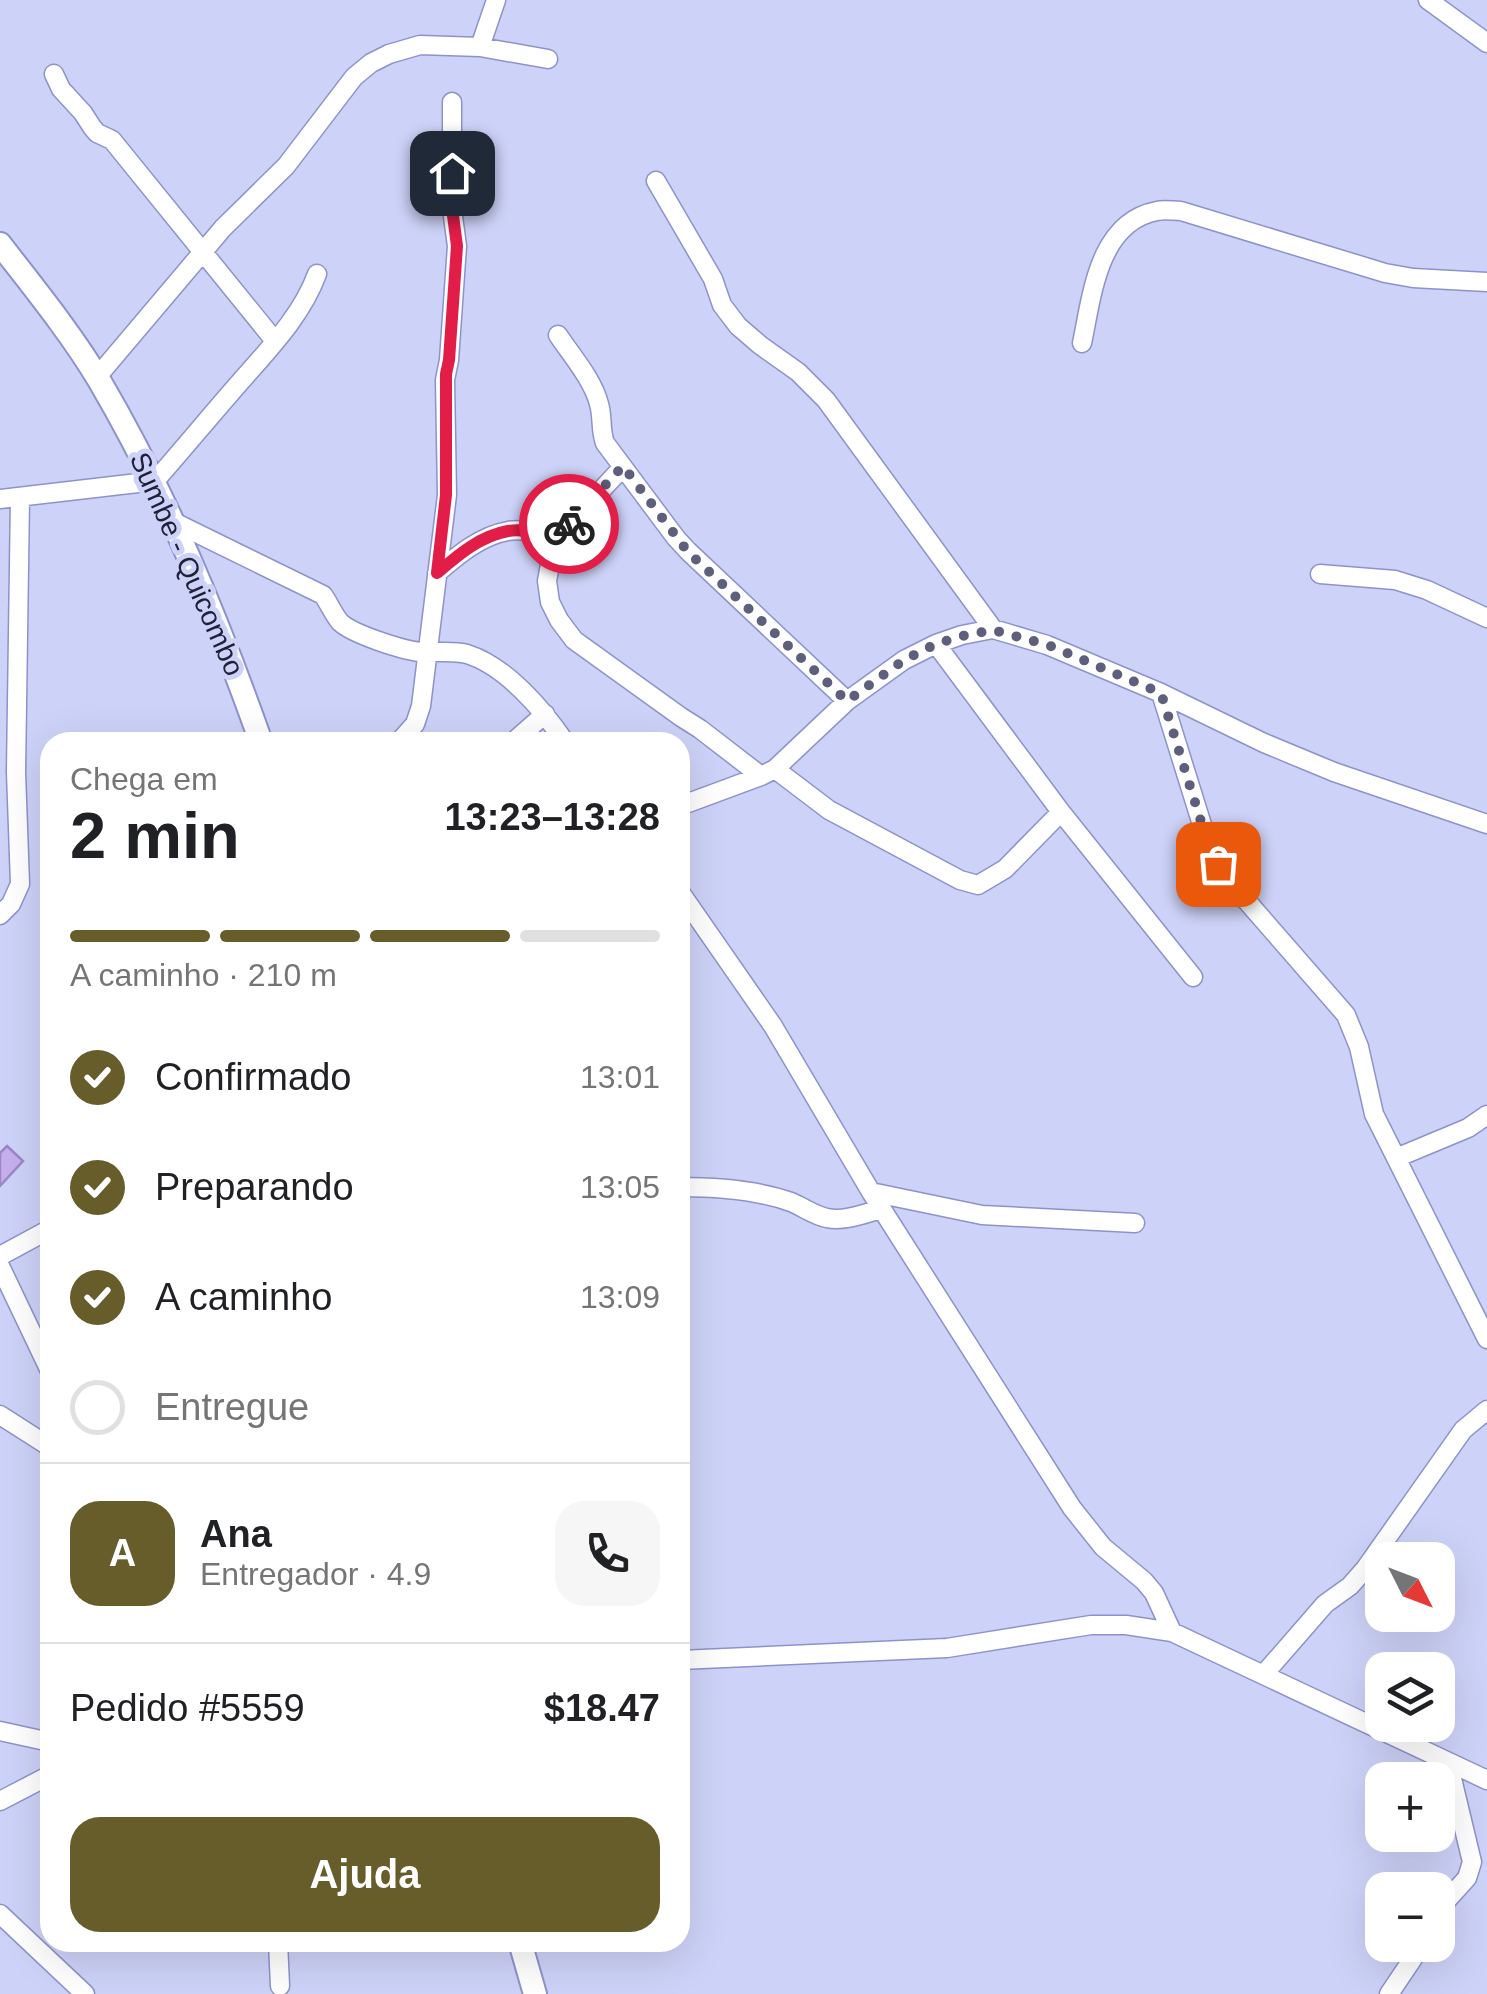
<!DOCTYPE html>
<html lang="pt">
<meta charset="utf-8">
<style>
body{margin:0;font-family:Helvetica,sans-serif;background:#f6f6f6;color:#202124;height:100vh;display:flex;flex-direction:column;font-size:38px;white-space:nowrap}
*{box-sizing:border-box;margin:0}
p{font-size:32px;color:#757577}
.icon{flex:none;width:55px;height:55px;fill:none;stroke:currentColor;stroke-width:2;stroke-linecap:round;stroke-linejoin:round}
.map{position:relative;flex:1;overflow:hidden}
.panel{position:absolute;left:40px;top:732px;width:650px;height:1220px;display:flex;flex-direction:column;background:#fff;border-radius:30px;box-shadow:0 10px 40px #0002}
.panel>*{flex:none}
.needle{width:65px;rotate:132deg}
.buttons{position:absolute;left:1365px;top:1542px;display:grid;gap:20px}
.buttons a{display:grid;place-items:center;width:90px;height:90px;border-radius:20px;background:#fff;box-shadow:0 10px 40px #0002;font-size:50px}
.pin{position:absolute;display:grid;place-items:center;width:85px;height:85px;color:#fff;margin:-42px;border-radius:20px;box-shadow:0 5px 15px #0006}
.courier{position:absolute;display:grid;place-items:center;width:100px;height:100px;margin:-50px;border:8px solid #e11d48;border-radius:50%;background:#fff;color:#222;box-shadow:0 2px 12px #0007}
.overview em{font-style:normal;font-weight:700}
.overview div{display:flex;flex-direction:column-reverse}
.overview{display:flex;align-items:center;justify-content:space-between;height:170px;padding:0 30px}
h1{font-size:65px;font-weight:700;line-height:75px}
.bar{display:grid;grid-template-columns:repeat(4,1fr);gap:15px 10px;align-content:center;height:120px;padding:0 30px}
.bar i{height:12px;border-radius:8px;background:#e0e0e0}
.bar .current{background:#665d2a}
.bar p{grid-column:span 4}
.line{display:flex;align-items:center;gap:25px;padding:0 30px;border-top:2px solid #e0e0e0}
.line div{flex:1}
.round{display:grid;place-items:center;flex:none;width:105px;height:105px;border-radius:30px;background:#f6f6f6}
ol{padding:0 30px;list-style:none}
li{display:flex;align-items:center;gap:30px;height:110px}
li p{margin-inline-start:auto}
li .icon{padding:10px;border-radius:50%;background:#665d2a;color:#fff;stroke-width:4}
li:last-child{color:#757577}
li i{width:55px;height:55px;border:5px solid #e0e0e0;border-radius:50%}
.cta{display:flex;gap:20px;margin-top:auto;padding:20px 30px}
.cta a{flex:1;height:115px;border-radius:30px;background:#665d2a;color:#fff;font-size:40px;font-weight:700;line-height:115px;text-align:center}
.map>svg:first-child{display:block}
.building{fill:#c5b0ed;stroke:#9b87c2;stroke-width:2.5}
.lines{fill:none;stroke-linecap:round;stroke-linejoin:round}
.minor-casing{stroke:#8d92cd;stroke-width:21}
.major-casing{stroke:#8d92cd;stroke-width:26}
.minor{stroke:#fff;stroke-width:18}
.major{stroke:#fff;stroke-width:22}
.done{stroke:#5d5f7c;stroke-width:10;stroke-dasharray:0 18}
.route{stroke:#e11d48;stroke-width:12}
.labels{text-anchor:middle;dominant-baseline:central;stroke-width:10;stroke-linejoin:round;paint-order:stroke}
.street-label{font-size:28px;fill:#202139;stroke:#cdd2f8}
</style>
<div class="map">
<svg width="1487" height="1994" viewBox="0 0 1487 1994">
<rect width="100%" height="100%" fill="#cdd2f8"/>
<!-- building -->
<path class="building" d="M 7,1146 L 23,1161 L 0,1186 L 0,1153 Z"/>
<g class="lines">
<!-- minor casing -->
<g class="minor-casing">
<path id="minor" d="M 1428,0 L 1487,43
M 480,47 L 496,0
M 54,74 L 61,89 L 83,113 L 92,127 L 97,133 L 112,140 L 275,341
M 656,181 L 713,279 L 722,305 L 738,326 L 760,345 L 798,372 L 826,400 L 993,629
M 558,335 C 572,356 593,380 599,404 C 603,417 600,430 605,443 L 676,538 L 688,551 L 847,701
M 1082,343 C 1092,296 1098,222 1157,211 C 1164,209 1173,211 1181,211 L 1385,273 L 1413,278 L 1487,282
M 97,377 L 223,228 L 286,166 L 354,77 L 371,63 L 389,54 L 420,45 L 480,47 L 548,59
M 623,467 L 558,536 L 552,554 L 547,581 L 550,602 L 559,620 L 574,640 L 681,717 L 700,729 L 761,776
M 0,499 L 155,481 C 184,448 212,414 241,381 C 270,348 302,315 317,274
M 174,522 L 323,595 C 329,603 333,614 340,622 C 352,634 402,650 420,652 C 435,653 452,650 467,654 C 506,666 543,710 565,742
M 437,573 C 458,555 480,536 508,531 C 524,528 543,534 558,536
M 1320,574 L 1395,580 L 1427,590 L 1487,618
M 936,644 L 1061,812 L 1193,977
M 1161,693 L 1208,844 L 1218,863 L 1232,884 L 1346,1015 L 1359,1047 L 1374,1114 L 1487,1339
M 399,742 L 415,724 L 421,706 L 447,495 L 445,380 L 449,360 L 457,246 L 452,209 L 452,102
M 513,742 L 545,714
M 775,769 L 829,810 L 960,880 L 978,885 L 1005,869 L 1061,812
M 680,806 L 761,776 L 775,769 L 847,701 L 904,660 L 936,644 L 962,635 L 993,629 L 1047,645 L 1161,693 L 1264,743 L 1334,772 L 1487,824
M 680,892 L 773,1026 L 871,1192 L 1072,1508 L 1103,1547 L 1144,1581 L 1154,1593 L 1172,1632
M 0,915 L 11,904 L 20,884 L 16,772 L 20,498
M 1396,1158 L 1468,1128 L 1487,1115
M 680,1187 C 716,1187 757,1190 791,1202 C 803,1207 815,1216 827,1218 C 845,1222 865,1213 882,1209
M 871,1192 L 982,1215 L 1135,1223
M 0,1256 L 50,1229
M 0,1266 L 50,1371
M 0,1415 L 50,1447
M 680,1660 L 947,1648 L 1091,1625 L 1126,1625 L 1172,1632 L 1487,1780
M 1264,1674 L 1325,1604 L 1350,1586 L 1365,1569 L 1463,1430 L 1487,1410
M 0,1731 L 50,1742
M 0,1801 L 50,1775
M 1438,1910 L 1467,1878 L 1472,1862 L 1448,1762
M 0,1914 L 85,1994
M 278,1942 L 280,1986
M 1389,1994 L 1422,1945"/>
</g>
<!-- major casing -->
<g class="major-casing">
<path id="major" d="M 0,244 C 34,288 70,332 99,380 C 166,494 217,618 261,742
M 520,1942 L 535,1994"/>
</g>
<!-- minor -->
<use href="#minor" class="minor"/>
<!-- major -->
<use href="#major" class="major"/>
</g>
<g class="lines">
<!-- done -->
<path class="done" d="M 569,524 L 623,466 L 688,552 L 847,701 L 904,660 L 936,644 L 962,636 L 993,630 L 1048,645 L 1161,693 L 1208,844 L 1218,864"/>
<!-- route -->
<path class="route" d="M 452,173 L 452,208 L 457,246 L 449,360 L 446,374 L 446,495 L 437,573 C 458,555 480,536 508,531 C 524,528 543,534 558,536 L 569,524"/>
</g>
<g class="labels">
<!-- street labels -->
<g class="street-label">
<text transform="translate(187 564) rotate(66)">Sumbe - Quicombo</text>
</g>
</g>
</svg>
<div class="buttons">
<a><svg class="needle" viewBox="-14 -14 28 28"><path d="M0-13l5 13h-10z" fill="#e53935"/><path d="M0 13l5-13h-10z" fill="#757577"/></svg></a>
<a><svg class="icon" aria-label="layers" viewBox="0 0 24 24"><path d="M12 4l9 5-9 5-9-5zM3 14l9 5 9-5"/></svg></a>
<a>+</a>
<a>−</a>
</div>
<div class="pin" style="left:1218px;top:864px;background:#ea580c"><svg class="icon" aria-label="bag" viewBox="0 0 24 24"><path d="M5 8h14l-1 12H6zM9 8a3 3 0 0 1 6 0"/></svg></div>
<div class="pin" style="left:452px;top:173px;background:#1f2937"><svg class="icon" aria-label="home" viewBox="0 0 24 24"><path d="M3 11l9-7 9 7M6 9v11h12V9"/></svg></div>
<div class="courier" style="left:569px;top:524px"><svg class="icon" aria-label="bike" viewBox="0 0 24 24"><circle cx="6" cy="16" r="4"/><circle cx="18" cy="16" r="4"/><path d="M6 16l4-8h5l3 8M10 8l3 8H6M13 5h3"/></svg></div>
<section class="panel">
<div class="overview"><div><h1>2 min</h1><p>Chega em</p></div><em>13:23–13:28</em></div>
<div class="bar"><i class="current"></i><i class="current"></i><i class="current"></i><i></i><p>A caminho · 210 m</p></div>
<ol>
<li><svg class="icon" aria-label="check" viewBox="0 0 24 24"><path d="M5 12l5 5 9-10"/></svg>Confirmado<p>13:01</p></li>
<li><svg class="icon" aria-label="check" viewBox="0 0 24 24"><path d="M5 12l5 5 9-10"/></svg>Preparando<p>13:05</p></li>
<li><svg class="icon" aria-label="check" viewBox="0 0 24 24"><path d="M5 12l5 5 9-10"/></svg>A caminho<p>13:09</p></li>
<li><i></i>Entregue</li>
</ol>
<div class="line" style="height:180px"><b class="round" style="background:#665d2a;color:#fff">A</b><div><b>Ana</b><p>Entregador · 4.9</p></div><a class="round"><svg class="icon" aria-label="phone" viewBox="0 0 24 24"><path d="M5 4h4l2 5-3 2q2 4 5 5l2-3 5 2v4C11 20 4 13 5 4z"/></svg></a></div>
<div class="line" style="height:130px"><div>Pedido #5559</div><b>$18.47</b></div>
<div class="cta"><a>Ajuda</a></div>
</section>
</div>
